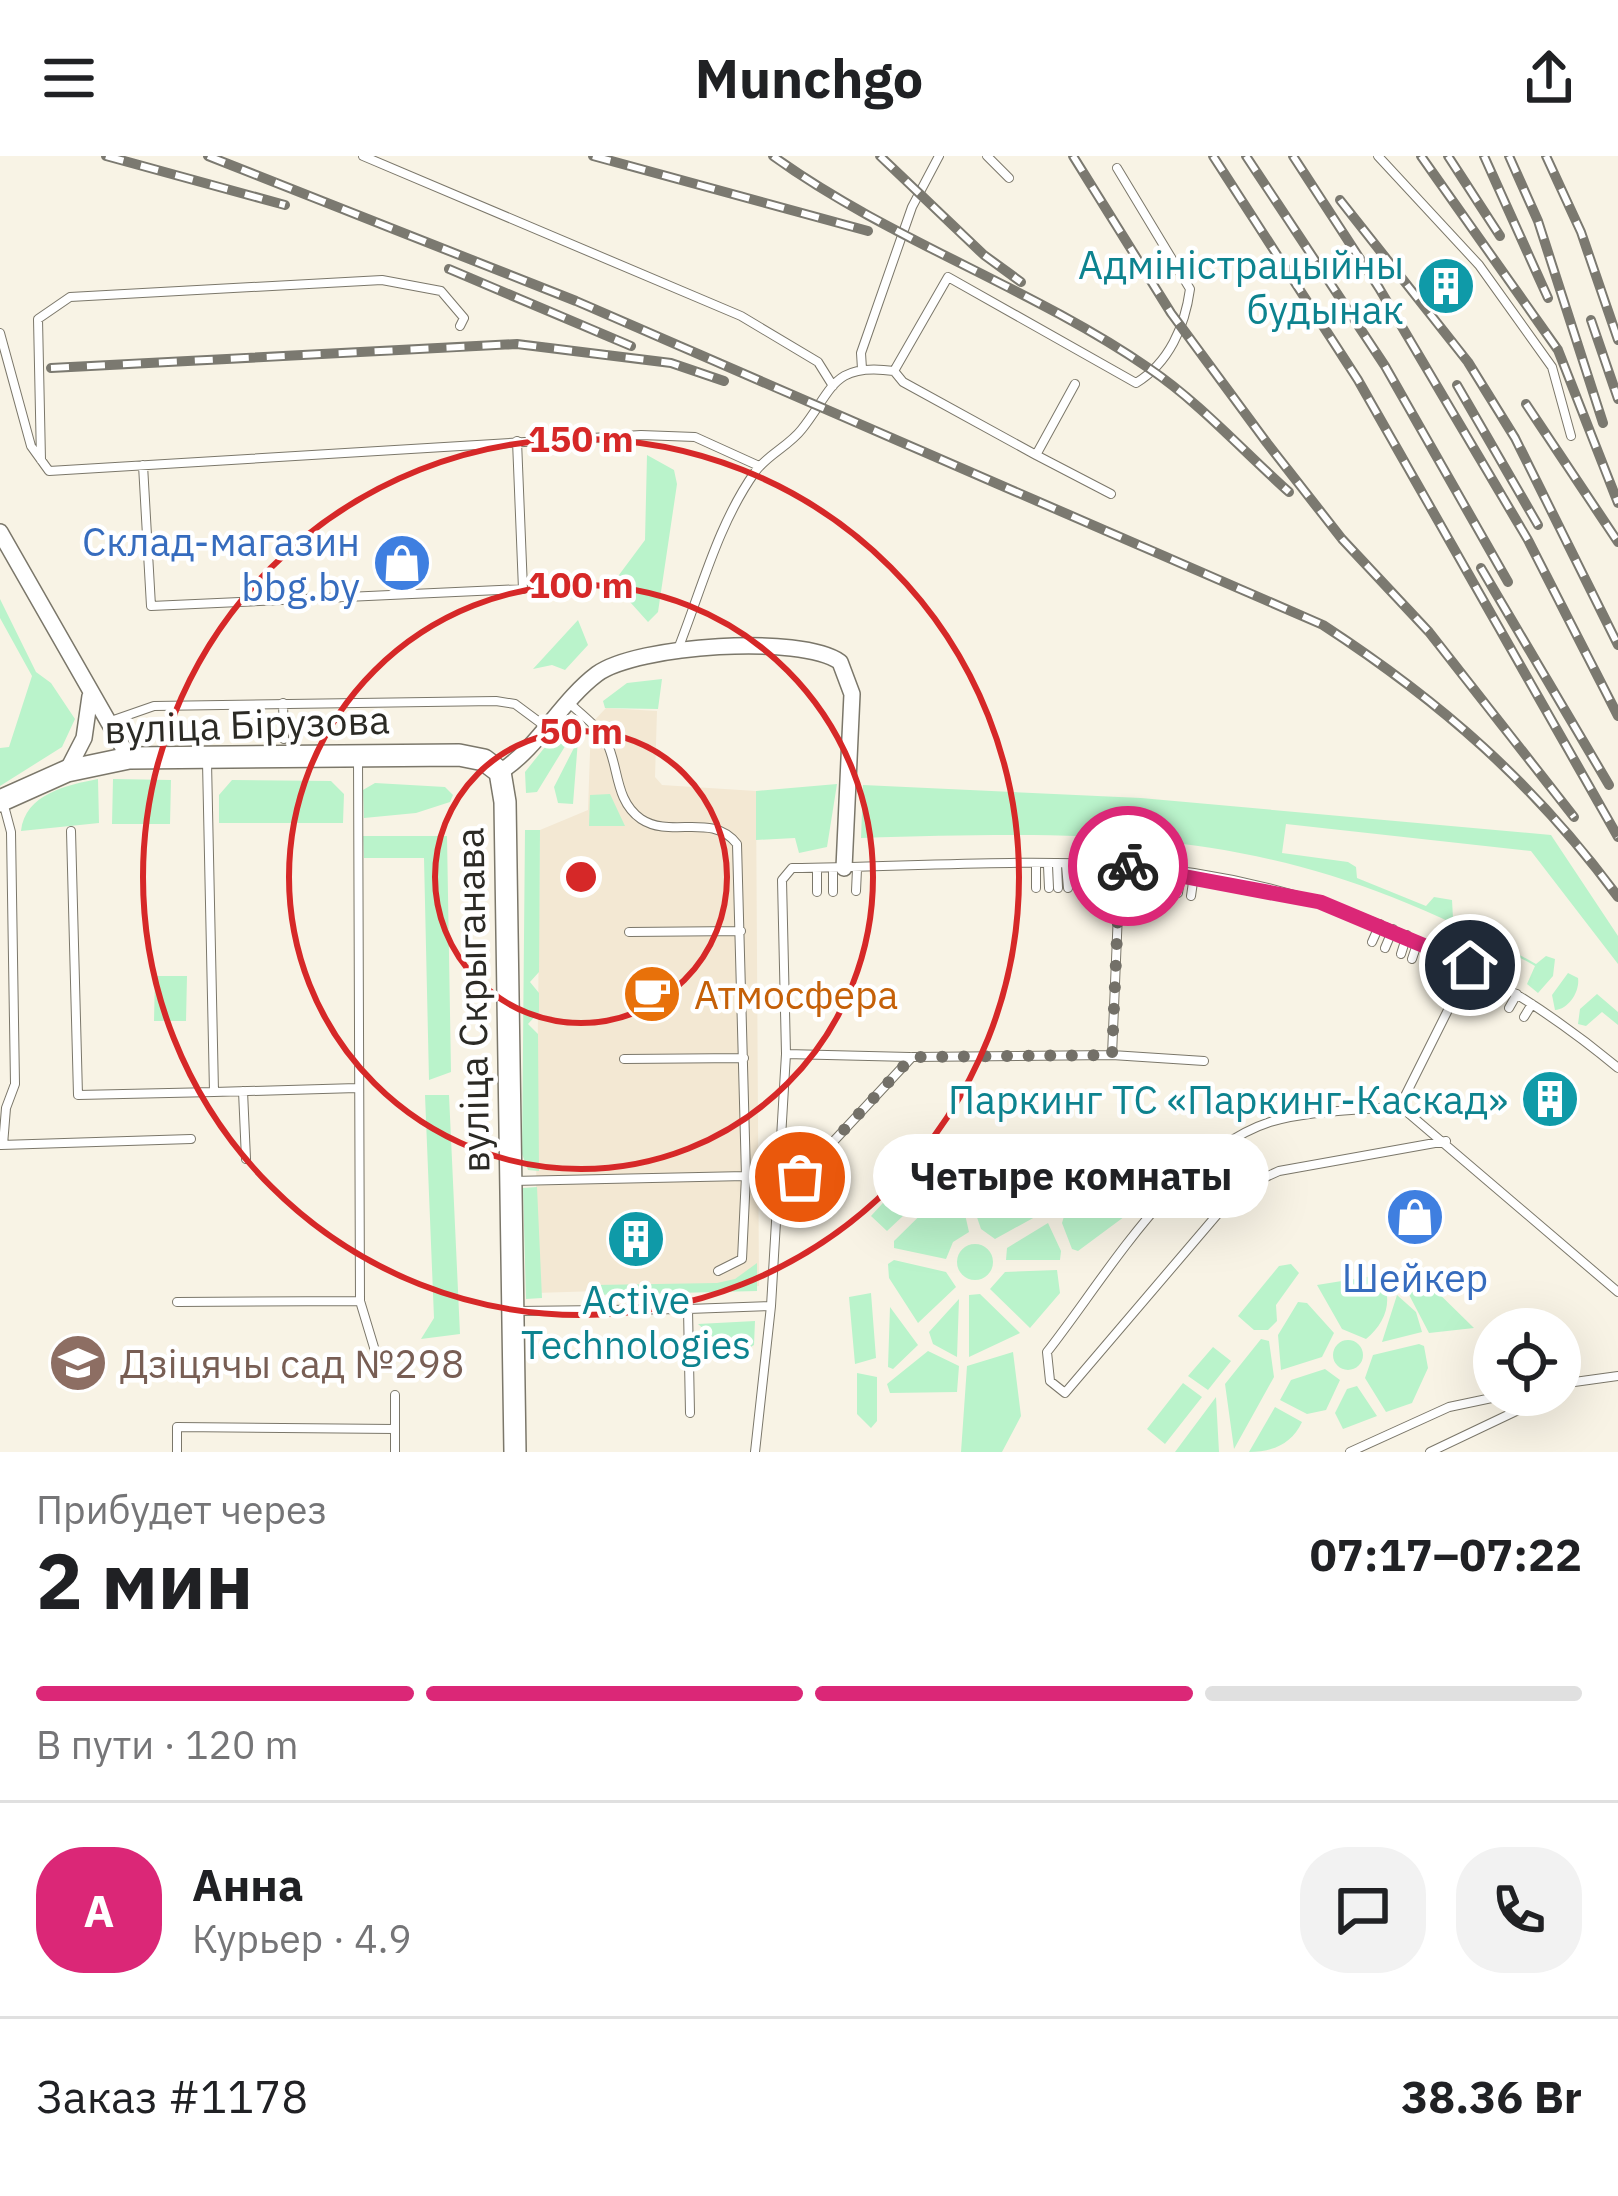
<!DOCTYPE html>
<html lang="ru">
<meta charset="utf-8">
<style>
body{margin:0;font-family:"IBM Plex Sans",sans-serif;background:#f2f2f2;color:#202124;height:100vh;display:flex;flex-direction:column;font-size:45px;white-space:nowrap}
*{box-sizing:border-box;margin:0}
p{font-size:39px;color:#757577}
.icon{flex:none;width:66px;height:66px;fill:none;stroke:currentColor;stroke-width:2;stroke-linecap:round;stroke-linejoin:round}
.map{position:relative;height:1296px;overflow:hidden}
.side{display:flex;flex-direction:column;background:#fff;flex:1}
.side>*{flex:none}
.controls{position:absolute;left:1473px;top:1152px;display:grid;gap:24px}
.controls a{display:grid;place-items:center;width:108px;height:108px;border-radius:50%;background:#fff;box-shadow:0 12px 48px #0002;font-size:60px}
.pin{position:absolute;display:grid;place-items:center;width:102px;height:102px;color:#fff;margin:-51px;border:6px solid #fff;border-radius:50%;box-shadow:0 3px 12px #0007}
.courier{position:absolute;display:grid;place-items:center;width:120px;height:120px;margin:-60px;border:9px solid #db2777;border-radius:50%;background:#fff;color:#222;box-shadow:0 3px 15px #0007}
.bubble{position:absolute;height:84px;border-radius:42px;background:#fff;box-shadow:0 12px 48px #0002;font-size:39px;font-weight:700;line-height:84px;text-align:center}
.headline em{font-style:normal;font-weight:700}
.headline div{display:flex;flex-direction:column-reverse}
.headline{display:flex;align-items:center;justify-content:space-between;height:204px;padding:0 36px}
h1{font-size:78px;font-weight:700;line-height:90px}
.bar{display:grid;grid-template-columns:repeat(4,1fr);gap:18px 12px;align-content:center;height:144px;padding:0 36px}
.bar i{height:15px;border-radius:9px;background:#e0e0e0}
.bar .on{background:#db2777}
.bar p{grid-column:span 4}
.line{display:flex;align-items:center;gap:30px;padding:0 36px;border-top:3px solid #e0e0e0}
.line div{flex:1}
.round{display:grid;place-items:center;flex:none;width:126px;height:126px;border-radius:48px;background:#f2f2f2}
header{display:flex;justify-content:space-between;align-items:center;height:156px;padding:0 36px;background:#fff;font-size:54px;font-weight:700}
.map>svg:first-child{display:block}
.commercial{fill:#f3e8d3}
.green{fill:#baf3cb}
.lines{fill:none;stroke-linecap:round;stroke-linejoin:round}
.lane-casing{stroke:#7b776a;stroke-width:10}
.street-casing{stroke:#7b776a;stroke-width:18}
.secondary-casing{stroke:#7b776a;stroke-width:24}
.lane{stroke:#fff;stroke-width:8}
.street{stroke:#fff;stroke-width:15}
.secondary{stroke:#fff;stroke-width:21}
.rail-casing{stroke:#7b7970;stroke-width:10}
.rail{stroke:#fff;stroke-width:6;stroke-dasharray:18;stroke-linecap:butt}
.done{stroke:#737068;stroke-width:12;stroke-dasharray:0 21.6}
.route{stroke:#db2777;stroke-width:15}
.ring{fill:none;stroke:#d62828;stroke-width:6}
.labels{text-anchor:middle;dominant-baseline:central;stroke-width:9;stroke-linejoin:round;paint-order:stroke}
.culture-label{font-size:39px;fill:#0d838f;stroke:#fff;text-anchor:end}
.shop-label{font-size:39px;fill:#366cbe;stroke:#fff;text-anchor:end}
.street-label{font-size:39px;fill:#2b2a25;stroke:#fff}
.food-label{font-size:39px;fill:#c56008;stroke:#fff;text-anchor:start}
.education-label{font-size:39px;fill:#785e54;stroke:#fff;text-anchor:start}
.centre{fill:#d62828;stroke:#fff;stroke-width:6}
.ring-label{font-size:36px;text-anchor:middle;font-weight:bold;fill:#d62828;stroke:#fff;stroke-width:9;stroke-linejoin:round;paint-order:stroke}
</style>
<header><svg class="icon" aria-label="menu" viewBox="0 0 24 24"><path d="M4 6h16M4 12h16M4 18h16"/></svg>Munchgo<svg class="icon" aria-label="share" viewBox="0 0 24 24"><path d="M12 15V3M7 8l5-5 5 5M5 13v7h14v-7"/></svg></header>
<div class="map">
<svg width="1618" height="1296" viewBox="0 0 1618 1296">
<rect width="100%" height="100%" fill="#f8f3e5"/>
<!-- commercial -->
<path class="commercial" d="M 606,552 L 657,555 L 655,621 L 662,629 L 756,635 L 759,1130 L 535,1137 L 540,674 L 588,654 L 591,568 Z"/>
<!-- green -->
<path class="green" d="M 647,299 L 674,314 L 677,328 L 658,456 L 648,466 L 613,427 L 645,384 Z
M 0,443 L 36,516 L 51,527 L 75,563 L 62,591 L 0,630 L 0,592 L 9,591 L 32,520 L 0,462 Z
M 578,464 L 588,489 L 565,514 L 552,509 L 533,513 Z
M 662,523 L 658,553 L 605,552 L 603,545 L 627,527 Z
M 569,561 L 575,574 L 537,636 L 526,637 L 525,616 Z
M 578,584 L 573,648 L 558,647 L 554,631 Z
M 98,623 L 99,667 L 21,675 C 25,638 67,629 98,623 Z
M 113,623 L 171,624 L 170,668 L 112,668 Z
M 232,624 L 331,625 L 344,638 L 343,667 L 219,667 L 219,639 Z
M 375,627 L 445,631 L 453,639 L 450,646 L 416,657 L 364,662 L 363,634 Z
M 837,628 L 827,691 L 799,697 L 795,682 L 756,684 L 756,635 Z
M 863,629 L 1141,642 L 1551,679 L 1618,780 L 1618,808 L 1531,695 L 1286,668 L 1282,697 L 1348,706 L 1356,711 L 1357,722 L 1426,750 L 1434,741 L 1452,744 L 1453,762 L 1536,808 L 1546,800 L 1555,803 L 1553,820 L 1538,837 L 1527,828 L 1535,810 C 1292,673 1132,674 861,682 Z
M 610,638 L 625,670 L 589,670 L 590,639 Z
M 525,674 L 540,674 L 539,816 L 530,826 L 539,837 L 539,856 L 528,868 L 538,878 L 539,1015 L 528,1014 L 522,998 Z
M 363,680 L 447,680 L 451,916 L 429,924 L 424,702 L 364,702 Z
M 1568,817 L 1578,822 C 1580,835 1569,853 1555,854 L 1552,839 Z
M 155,820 L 187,820 L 186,865 L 154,865 Z
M 1597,838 L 1618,856 L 1618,869 L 1602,856 L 1586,870 L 1578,868 L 1580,853 Z
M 425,939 L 449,939 L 460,1178 L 421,1183 L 434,1162 Z
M 956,990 L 955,1011 L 887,1075 L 871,1060 L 933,992 Z
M 975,994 L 1046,994 L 1036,1011 L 975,1010 Z
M 1119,1020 L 1054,1047 L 1022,1023 Z
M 957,1023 L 969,1076 L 953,1086 L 946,1103 L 894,1092 L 894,1085 Z
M 998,1023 L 1034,1043 L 1044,1056 L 995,1083 L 981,1073 L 969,1038 L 976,1025 Z
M 1150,1027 L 1167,1029 L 1078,1095 L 1072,1093 L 1062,1067 L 1065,1057 L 1115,1030 Z
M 537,1031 L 542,1142 L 526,1143 L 523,1032 Z
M 1048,1067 L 1061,1095 L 1060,1104 L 1006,1104 L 1007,1092 Z
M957 1106a18 18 0 1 1 36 0a18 18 0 1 1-36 0Z
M 894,1104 L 946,1116 L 956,1131 L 918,1167 L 889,1122 L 888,1108 Z
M 757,1107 L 757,1135 L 595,1139 L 595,1129 L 717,1127 L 735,1123 Z
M 1291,1108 L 1299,1117 L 1276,1149 L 1277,1165 L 1268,1174 L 1254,1174 L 1238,1160 L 1279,1110 Z
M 1057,1114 L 1060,1137 L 1030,1172 L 990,1133 L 1005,1116 Z
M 1379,1119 C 1395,1142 1386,1167 1366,1183 L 1342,1173 L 1317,1129 Z
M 1408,1120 L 1425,1124 L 1474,1172 L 1429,1177 L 1405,1131 Z
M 871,1137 L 876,1202 L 855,1208 L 849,1141 Z
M 980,1138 L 1020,1177 L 969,1201 L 969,1139 Z
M 1397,1139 L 1416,1156 L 1422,1176 L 1382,1186 Z
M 959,1143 L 957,1201 L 933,1188 L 929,1176 Z
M 1298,1146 L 1307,1147 L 1334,1177 L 1322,1201 L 1281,1214 L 1278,1179 Z
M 890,1151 L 918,1189 L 893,1213 L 888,1211 Z
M 755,1165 L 754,1189 L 741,1197 L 722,1189 L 698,1168 Z
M 1261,1183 L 1269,1185 L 1274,1221 L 1234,1293 L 1225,1228 Z
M1333 1199a15 15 0 1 1 30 0a15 15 0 1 1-30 0Z
M 1419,1188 L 1424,1190 L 1428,1212 L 1412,1247 L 1386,1256 L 1365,1222 L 1373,1199 Z
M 1213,1191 L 1231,1205 L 1208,1234 L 1188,1220 Z
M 928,1195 L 959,1210 L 957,1236 L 890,1237 L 887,1228 Z
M 1013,1196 L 1021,1260 L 1002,1296 L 961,1296 L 967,1210 Z
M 1325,1213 L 1340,1224 L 1326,1254 L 1307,1258 L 1280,1244 L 1291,1224 Z
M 857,1217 L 877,1221 L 877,1265 L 871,1272 L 857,1258 Z
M 1183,1227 L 1202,1241 L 1165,1288 L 1147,1273 Z
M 1357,1230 L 1377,1260 L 1343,1273 L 1335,1257 L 1347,1233 Z
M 1216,1241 L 1219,1296 L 1175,1296 Z
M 1275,1251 L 1302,1266 C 1292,1288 1272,1296 1249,1296 Z"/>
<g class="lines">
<!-- lane casing -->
<g class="lane-casing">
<path id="lane" d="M 363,0 L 741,160 L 818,206 L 833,230
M 987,0 L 1009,22
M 1378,0 L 1479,109 L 1552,211 L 1571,280
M 0,177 L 31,290 L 49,315 L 641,279 L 695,281 L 759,310
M 862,213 L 861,197 L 912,51 L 939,0
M 894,215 L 903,226 L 1036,299 L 1075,228
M 1036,299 L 1111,338
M 41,304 L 38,163 L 70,141 L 382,124 L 441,135 L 464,162 L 460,170
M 143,309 L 151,450 L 523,433 L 517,285
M 678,493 C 701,435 718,368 755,316 C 767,299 789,290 802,273 C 833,234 832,206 894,215 L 948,121 L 1136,227 C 1169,207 1185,170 1190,133 L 1117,12
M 283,547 L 284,583
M 108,566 L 154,550 L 496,545 L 515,548 L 546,571
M 207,606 L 214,936 L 357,932
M 3,646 L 11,676 L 15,928 L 6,952 L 3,989
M 71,675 L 78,939 L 214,936
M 1057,709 L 1058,732
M 1066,709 L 1068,732
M 1036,710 L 1036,732
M 1048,710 L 1049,732
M 817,712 L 817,736
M 856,735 L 857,713
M 833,736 L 833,712
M 1165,736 L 1169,714
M 1178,737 L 1181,717
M 1191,740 L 1194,719
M 629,776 L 741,775
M 1372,786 L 1380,768
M 1385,792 L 1393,773
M 1401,798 L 1407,779
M 1412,803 L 1418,785
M 1509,852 L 1517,838
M 1524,861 L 1532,848
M 786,898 L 910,901
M 1112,899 L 1120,709
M 624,903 L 744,902
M 243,935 L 246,1003
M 1400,950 L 1470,810
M 1446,985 L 1279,1015 L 1239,1033 L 1065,1237 L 1050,1225 L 1047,1196 C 1106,1121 1177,996 1270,966 C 1310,954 1358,955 1400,950 L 1618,1136
M 1,989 L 191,983
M 1202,1003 L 1239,1033
M 512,1025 L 746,1020 L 737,688 C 712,656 671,683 641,663 C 615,645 619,612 607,587 C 599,571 581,558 568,546
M 777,1046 L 912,901 L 1112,899 L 1204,905
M 718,1115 L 742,1103 L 746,1020
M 360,1145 L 376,1198
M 177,1146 L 360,1145 L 358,601
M 688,1153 L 770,1150
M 518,1155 L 688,1153 L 690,1257
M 1560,1228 L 1618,1220
M 395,1239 L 395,1296
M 177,1296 L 177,1271 L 395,1273
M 755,1296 L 771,1150 L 786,898 L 782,724 L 792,712 C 900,711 1012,703 1120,709 C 1303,720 1478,795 1618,912
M 1350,1296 L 1449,1251 L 1506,1239
M 1430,1296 L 1550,1239"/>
</g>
<!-- street casing -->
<g class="street-casing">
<path id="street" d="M 0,376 L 129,602
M 67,615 L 84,582 L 90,540
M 500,616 C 539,591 560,546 597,518 C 637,489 801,478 840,506 L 852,538 L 844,712"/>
</g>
<!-- secondary casing -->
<g class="secondary-casing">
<path id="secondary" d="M 0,645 L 67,615 L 129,602 L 459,599 L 484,604 L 500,616 L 505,646 L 515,1296"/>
</g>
<!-- lane -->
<use href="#lane" class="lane"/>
<!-- street -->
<use href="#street" class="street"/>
<!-- secondary -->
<use href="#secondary" class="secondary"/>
<!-- rail casing -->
<g class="rail-casing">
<path id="rail" d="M 106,0 L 285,49
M 208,0 L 576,145 L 1323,469 C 1441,546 1533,626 1618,741
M 593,0 L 868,75
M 773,0 C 891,85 1031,131 1150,213 C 1200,247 1244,296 1289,336
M 880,0 L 984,99 L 1021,126
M 1073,0 L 1171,157 L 1267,287 L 1342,383 L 1429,476 L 1574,661
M 1213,0 L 1358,224 L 1618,681
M 1246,0 L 1385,210 L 1508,426
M 1293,0 L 1379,132 L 1528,384 L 1618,560
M 1421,0 L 1558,194 L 1618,347
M 1448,0 L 1500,80
M 1484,0 L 1548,142
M 1509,0 L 1538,65 L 1603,267
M 1546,0 L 1581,76 L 1618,184
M 1340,44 L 1468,206 L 1515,282 L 1618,489
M 449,113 L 631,190
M 1591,164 L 1618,243
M 51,212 L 517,188 L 671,207 L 724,225
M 1457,229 L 1538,369
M 1526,248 L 1618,386
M 1481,412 L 1609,629"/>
</g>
<!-- rail -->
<use href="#rail" class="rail"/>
</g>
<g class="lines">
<!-- done -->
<path class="done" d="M 800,1021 L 912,901 L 1112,899 L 1120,709 L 1128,710"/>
<!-- route -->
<path class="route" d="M 1128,710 L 1320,746 L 1470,809"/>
</g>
<!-- distance rings -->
<g class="ring">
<circle cx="581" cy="721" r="146"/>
<circle cx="581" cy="721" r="292"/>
<circle cx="581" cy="721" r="438"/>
</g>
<!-- icons -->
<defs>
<g id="building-disc" transform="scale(3)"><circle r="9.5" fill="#0f9aa8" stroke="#fff"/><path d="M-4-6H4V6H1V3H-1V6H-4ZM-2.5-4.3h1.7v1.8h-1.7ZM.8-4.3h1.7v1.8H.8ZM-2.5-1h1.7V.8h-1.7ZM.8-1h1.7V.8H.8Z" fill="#fff"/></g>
<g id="shop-disc" transform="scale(3)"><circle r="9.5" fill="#3f7fe0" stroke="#fff"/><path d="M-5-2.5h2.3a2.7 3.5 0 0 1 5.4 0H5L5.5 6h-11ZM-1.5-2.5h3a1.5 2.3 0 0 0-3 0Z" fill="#fff"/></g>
<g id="cafe-disc" transform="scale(3)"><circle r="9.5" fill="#e8710a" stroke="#fff"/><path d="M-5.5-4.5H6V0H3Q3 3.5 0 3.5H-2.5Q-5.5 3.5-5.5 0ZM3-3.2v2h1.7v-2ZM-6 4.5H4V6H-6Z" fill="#fff"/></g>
<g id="school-disc" transform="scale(3)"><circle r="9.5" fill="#8d6e63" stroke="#fff"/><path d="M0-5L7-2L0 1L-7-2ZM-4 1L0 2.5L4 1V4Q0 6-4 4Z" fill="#fff"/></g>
</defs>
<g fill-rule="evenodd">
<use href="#building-disc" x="1446" y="130"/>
<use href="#shop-disc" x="402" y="407"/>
<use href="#cafe-disc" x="652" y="838"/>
<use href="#building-disc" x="1550" y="943"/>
<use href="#shop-disc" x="1415" y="1061"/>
<use href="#building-disc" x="636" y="1083"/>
<use href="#school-disc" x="78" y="1207"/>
</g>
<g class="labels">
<!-- culture labels -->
<g class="culture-label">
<text x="1404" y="108">Адміністрацыйны<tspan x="1404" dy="45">будынак</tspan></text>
<text x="1508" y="943">Паркинг ТС «Паркинг-Каскад»</text>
<text x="636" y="1143" text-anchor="middle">Active<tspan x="636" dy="45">Technologies</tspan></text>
</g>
<!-- shop labels -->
<g class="shop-label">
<text x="360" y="385">Склад-магазин<tspan x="360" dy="45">bbg.by</tspan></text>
<text x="1415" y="1121" text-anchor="middle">Шейкер</text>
</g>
<!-- street labels -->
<g class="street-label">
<text transform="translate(247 568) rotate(-2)">вуліца Бірузова</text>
<text transform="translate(472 844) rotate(-91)">вуліца Скрыганава</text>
</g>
<!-- food labels -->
<g class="food-label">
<text x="694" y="838">Атмосфера</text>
</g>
<!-- education labels -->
<g class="education-label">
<text x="120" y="1207">Дзіцячы сад №298</text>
</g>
</g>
<circle cx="581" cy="721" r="18" class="centre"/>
<g class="ring-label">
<text x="581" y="296">150 m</text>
<text x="581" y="442">100 m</text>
<text x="581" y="588">50 m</text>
</g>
</svg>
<div class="controls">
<a><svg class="icon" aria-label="locate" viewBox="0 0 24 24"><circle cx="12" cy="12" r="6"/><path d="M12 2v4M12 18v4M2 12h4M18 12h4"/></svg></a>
</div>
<div class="pin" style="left:800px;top:1021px;background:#ea580c"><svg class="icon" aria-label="bag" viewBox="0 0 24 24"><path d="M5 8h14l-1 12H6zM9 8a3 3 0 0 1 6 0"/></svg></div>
<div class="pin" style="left:1470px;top:809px;background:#1f2937"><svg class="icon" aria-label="home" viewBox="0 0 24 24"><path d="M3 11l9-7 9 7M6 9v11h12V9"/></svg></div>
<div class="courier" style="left:1128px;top:710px"><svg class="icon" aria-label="bike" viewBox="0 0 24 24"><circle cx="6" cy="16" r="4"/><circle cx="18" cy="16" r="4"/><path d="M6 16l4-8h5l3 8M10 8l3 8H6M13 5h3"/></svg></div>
<div class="bubble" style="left:873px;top:978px;width:396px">Четыре комнаты</div>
</div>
<section class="side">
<div class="headline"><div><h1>2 мин</h1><p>Прибудет через</p></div><em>07:17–07:22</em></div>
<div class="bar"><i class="on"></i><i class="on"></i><i class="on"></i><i></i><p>В пути · 120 m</p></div>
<div class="line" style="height:216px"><b class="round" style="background:#db2777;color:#fff">А</b><div><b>Анна</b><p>Курьер · 4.9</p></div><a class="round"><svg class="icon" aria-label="chat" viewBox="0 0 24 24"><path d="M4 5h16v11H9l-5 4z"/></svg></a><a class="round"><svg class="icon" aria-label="phone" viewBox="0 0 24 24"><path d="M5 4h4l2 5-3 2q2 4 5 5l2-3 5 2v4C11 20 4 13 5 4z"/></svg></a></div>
<div class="line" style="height:156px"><div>Заказ #1178</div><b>38.36 Br</b></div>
</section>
